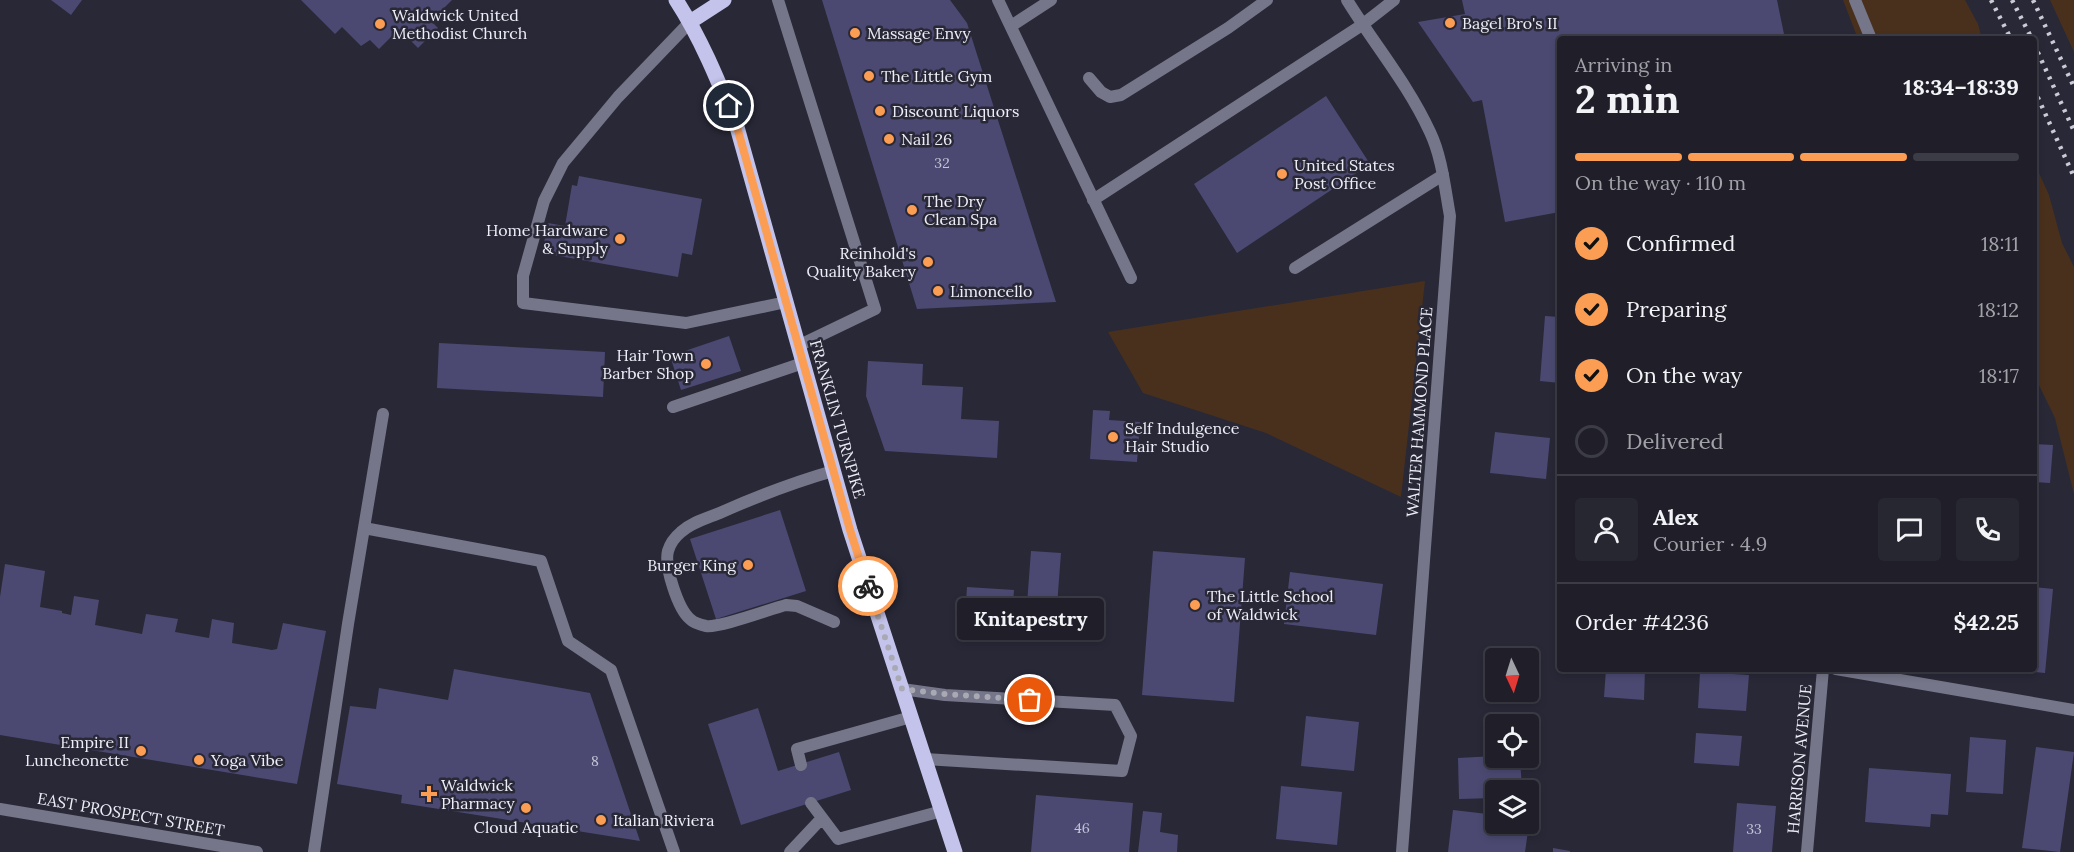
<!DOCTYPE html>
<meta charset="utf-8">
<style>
body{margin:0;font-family:Lora,serif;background:#272731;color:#f1f3f6;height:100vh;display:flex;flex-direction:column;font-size:22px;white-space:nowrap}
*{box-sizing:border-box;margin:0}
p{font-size:20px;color:#a1a2a8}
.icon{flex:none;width:33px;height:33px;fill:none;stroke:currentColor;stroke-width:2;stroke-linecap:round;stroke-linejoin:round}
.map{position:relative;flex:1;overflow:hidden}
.drawer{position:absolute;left:1557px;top:36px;width:480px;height:636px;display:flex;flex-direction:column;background:#1f1e29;border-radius:6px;box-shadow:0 3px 9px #0003,0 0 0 2px #3c3c46}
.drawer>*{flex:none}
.needle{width:39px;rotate:176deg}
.tools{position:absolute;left:1485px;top:648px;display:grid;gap:12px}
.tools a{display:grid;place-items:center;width:54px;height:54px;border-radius:6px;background:#1f1e29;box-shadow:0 3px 9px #0003,0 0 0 2px #3c3c46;font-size:30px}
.pin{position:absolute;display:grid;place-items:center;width:51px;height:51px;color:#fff;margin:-26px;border:3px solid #fff;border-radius:50%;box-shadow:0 2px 6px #0007}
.courier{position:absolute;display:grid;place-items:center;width:60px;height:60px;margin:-30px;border:4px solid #fc9d54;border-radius:50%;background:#fff;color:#222;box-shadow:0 2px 8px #0007}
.bubble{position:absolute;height:42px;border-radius:6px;background:#1f1e29;box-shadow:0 3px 9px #0003,0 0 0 2px #3c3c46;font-size:20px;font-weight:800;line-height:42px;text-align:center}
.headline em{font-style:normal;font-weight:800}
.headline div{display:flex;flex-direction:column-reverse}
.headline{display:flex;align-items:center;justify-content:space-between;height:102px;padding:0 18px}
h1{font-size:39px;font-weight:800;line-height:45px}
.bar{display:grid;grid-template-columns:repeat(4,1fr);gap:9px 6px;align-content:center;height:72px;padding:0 18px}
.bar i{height:8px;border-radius:4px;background:#3c3c46}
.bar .on{background:#fc9d54}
.bar p{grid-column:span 4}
.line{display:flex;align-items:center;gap:15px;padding:0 18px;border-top:2px solid #3c3c46}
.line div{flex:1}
.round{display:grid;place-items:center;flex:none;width:63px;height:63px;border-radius:6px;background:#272731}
ol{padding:0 18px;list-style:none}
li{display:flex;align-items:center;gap:18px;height:66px}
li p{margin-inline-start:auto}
li .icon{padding:6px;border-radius:50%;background:#fc9d54;color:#111;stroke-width:4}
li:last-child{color:#a1a2a8}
li i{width:33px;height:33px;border:3px solid #3c3c46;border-radius:50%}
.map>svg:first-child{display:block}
.green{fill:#49301d}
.building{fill:#4b4971}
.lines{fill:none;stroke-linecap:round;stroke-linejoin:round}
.service{stroke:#76768a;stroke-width:12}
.minor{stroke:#76768a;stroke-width:12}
.tertiary{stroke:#76768a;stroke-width:12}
.primary{stroke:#c3c3eb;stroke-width:15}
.rail{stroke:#cbcbd6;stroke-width:4.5;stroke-dasharray:3 6;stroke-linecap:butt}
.done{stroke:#a9a9b4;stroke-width:6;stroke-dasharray:0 10.8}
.route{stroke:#fc9d54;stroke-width:8}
.poi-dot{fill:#fc9d54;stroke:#292837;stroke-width:2}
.labels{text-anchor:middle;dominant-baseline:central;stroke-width:5;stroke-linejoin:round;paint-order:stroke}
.number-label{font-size:14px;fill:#c5c5d6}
.poi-label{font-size:16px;fill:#eeeef8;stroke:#292837;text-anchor:start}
.street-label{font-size:16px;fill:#eeeef8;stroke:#292837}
</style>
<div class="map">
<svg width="2074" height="852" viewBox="0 0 2074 852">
<rect width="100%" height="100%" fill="#292837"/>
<!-- green -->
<path class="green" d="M 1843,0 L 1965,0 L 1978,24 L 1982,39 L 1858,39 Z
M 2050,0 L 2074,0 L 2074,52 Z
M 2034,162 L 2049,195 L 2062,243 L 2074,267 L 2074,494 L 2055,418 L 2034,375 Z
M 1425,281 L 1401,497 L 1266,433 L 1143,393 L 1108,332 Z"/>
<!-- building -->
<path class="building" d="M 51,0 L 82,0 L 71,15 Z
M 301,0 L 452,0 L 431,21 L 438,28 L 418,48 L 399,29 L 379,49 L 370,40 L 361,46 L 342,27 L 335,34 Z
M 822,0 L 950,0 L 967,23 L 1056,302 L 917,309 Z
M 1462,0 L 1777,0 L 1785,39 L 1560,39 L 1560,212 L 1505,222 L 1482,100 L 1473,102 L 1418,22 L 1465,14 Z
M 1326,96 L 1370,164 L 1237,253 L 1194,184 Z
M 579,176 L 702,199 L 692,255 L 682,253 L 678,277 L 542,253 L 548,223 L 565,226 L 572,185 L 577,186 Z
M 1545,316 L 1560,317 L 1560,383 L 1540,381 Z
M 729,336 L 741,371 L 681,390 L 670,356 Z
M 439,343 L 605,352 L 603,397 L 437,388 Z
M 868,361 L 923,364 L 922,385 L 963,387 L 961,419 L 999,421 L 997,458 L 885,451 L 866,396 Z
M 1093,410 L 1110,411 L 1109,420 L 1140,422 L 1137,462 L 1090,459 Z
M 1495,432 L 1550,438 L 1546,479 L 1490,473 Z
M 2034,444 L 2053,445 L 2050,483 L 2034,482 Z
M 780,510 L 806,591 L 716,619 L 690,539 Z
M 1031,551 L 1061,553 L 1057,606 L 1039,605 L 1038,612 L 1029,611 L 1028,627 L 1012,625 L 1011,636 L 964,632 L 967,587 L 1014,590 L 1013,603 L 1027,604 Z
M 1153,551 L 1245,558 L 1234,702 L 1142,695 Z
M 5,564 L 45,571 L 40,607 L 62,611 L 62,613 L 71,615 L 74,596 L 99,600 L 95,625 L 142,634 L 146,614 L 178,619 L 175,632 L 209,638 L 212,619 L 234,623 L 232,643 L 272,650 L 277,649 L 283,623 L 326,631 L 297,784 L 0,735 L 0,597 Z
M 1290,572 L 1383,584 L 1376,635 L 1284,624 Z
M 2034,587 L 2053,589 L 2045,673 L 2024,671 L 2024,669 L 2034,669 Z
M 454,669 L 590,693 L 640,841 L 401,803 L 402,795 L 337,784 L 350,706 L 376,709 L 379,688 L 448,700 Z
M 1606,669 L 1645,669 L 1644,700 L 1604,697 Z
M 1700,672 L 1749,675 L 1746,711 L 1698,708 Z
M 758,708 L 778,771 L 839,752 L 851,790 L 741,825 L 708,724 Z
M 1306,716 L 1359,722 L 1354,771 L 1301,766 Z
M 1696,733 L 1742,736 L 1739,766 L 1694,763 Z
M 1970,737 L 2006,740 L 2003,794 L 1966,792 Z
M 2036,747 L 2074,752 L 2060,852 L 2022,848 Z
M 1496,756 L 1520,758 L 1522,790 L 1496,790 L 1496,798 L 1459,799 L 1458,758 Z
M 1869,768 L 1951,774 L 1948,815 L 1931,814 L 1930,827 L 1865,822 Z
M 1281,786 L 1342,792 L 1337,845 L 1276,839 Z
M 1036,795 L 1133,803 L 1129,852 L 1031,852 Z
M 1737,803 L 1776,806 L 1772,852 L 1733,852 Z
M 1453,810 L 1496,815 L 1496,824 L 1529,824 L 1525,852 L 1448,852 Z
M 1143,811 L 1162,813 L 1160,832 L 1178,835 L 1177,852 L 1138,852 Z
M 1553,848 L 1570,851 L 1570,852 L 1553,852 Z"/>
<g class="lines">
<!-- service -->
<path class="service" d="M 778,0 L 875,309 L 798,346
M 998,0 L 1131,278
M 690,22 L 618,97 L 563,163 L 544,201 L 523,276 L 523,303 L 686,323 L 786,302
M 1011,26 L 1051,0
M 1089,78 L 1101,92 L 1110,97 L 1121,95 L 1228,28 L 1267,0
M 1093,200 L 1362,25 L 1394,0
M 1295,268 L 1443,175
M 673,407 L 803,363
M 833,471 C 795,482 758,496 722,512 C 708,518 692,522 681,532 C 675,537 670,544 668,551 C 664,566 678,609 690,619 C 694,623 701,625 706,626 C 720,628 770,609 786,605 L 797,606 L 834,622
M 364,528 L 541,561 L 568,641 L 611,670 L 674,852
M 902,689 L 945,695 L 1115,705 L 1131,736 L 1122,771 L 925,759
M 801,765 L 797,749 L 911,717
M 811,803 L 838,839 L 942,811
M 314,852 L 348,624 L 383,414
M 790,852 L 822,818"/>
<!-- minor -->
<path class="minor" d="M 1347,0 C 1374,44 1408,84 1430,132 C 1442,157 1445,189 1450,216 L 1402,852
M 1855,0 L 1871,39
M 1836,669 L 2074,710
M 1807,852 L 1823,669"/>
<!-- tertiary -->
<path class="tertiary" d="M 0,809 L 257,852"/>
<!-- primary -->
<path class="primary" d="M 676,0 C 702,40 719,83 737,127 L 850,530 L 955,852
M 690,22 L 724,0"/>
<!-- rail -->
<path class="rail" d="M 1991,0 L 2011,39
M 2012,0 L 2032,39
M 2033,0 L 2074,87
M 2034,44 L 2074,131
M 2034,89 L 2074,177"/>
</g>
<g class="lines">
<!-- done -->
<path class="done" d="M 868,586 L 902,689 L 945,694 L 1030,700"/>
<!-- route -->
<path class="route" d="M 729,106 L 737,127 L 850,530 L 868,586"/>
</g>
<!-- markers -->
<g class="poi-dot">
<circle cx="1450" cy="23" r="6"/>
<circle cx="380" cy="24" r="6"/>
<circle cx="855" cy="33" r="6"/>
<circle cx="869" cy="76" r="6"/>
<circle cx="880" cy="111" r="6"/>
<circle cx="889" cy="139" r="6"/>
<circle cx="1282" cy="174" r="6"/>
<circle cx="912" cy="210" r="6"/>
<circle cx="620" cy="239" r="6"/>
<circle cx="928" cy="262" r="6"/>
<circle cx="938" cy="291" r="6"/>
<circle cx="706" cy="364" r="6"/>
<circle cx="1113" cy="437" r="6"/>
<circle cx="748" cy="565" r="6"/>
<circle cx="1195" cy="605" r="6"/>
<circle cx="141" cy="751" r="6"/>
<circle cx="199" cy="760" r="6"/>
<path d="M426 785h6v6h6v6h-6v6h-6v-6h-6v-6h6z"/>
<circle cx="526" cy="808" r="6"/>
<circle cx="601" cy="820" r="6"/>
</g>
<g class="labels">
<!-- number labels -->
<g class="number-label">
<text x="942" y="163">32</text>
<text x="595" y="761">8</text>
<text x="1082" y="828">46</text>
<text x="1754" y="829">33</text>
</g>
<!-- poi labels -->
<g class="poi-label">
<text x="392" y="15">Waldwick United<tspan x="392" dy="18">Methodist Church</tspan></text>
<text x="1462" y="23">Bagel Bro's II</text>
<text x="867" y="33">Massage Envy</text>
<text x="881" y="76">The Little Gym</text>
<text x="892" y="111">Discount Liquors</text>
<text x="901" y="139">Nail 26</text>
<text x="1294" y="165">United States<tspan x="1294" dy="18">Post Office</tspan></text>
<text x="924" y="201">The Dry<tspan x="924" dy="18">Clean Spa</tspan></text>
<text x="608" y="230" text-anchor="end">Home Hardware<tspan x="608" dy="18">&amp; Supply</tspan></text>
<text x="916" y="253" text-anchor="end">Reinhold's<tspan x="916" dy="18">Quality Bakery</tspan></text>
<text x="950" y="291">Limoncello</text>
<text x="694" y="355" text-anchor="end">Hair Town<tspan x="694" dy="18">Barber Shop</tspan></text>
<text x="1125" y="428">Self Indulgence<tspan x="1125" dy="18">Hair Studio</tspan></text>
<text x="736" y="565" text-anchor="end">Burger King</text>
<text x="1207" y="596">The Little School<tspan x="1207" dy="18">of Waldwick</tspan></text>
<text x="129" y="742" text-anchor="end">Empire II<tspan x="129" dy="18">Luncheonette</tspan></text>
<text x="211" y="760">Yoga Vibe</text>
<text x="441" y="785">Waldwick<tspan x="441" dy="18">Pharmacy</tspan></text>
<text x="613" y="820">Italian Riviera</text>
<text x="526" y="827" text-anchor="middle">Cloud Aquatic</text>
</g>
<!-- street labels -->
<g class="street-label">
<text transform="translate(1419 412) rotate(-86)">WALTER HAMMOND PLACE</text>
<text transform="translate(838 419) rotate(74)">FRANKLIN TURNPIKE</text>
<text transform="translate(1799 759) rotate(-85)">HARRISON AVENUE</text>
<text transform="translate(131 814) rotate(10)">EAST PROSPECT STREET</text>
</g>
</g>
</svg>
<div class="tools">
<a><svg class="needle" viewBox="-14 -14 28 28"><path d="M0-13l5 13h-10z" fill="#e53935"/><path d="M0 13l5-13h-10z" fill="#a1a2a8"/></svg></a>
<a><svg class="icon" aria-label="locate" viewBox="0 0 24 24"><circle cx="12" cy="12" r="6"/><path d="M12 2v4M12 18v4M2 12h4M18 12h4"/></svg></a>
<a><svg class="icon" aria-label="layers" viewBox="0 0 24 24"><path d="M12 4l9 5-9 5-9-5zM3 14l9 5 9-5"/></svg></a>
</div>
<div class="pin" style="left:1030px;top:700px;background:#ea580c"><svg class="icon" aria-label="bag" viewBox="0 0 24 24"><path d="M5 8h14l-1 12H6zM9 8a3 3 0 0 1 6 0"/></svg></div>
<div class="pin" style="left:729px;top:106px;background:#1f2937"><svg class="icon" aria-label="home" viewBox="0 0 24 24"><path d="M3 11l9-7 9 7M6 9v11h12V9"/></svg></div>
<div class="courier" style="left:868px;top:586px"><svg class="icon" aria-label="bike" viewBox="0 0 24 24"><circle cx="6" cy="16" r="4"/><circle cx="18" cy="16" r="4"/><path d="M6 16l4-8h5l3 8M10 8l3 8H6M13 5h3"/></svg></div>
<div class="bubble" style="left:957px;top:598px;width:147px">Knitapestry</div>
<section class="drawer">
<div class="headline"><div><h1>2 min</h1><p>Arriving in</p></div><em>18:34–18:39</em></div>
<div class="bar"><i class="on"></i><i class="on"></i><i class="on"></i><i></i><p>On the way · 110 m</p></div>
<ol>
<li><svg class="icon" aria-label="check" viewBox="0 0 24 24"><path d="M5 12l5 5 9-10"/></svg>Confirmed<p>18:11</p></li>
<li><svg class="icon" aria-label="check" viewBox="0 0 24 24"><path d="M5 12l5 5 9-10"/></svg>Preparing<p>18:12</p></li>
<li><svg class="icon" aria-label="check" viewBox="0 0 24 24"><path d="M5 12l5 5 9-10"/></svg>On the way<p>18:17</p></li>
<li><i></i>Delivered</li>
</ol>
<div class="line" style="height:108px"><a class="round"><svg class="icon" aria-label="person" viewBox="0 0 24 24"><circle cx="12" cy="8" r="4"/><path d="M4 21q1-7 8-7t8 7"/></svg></a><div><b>Alex</b><p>Courier · 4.9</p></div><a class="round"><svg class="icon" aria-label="chat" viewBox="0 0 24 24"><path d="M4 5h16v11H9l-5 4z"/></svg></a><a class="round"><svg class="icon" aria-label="phone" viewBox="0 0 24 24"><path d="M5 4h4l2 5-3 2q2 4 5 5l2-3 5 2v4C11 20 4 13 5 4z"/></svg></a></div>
<div class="line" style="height:78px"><div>Order #4236</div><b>$42.25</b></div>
</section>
</div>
